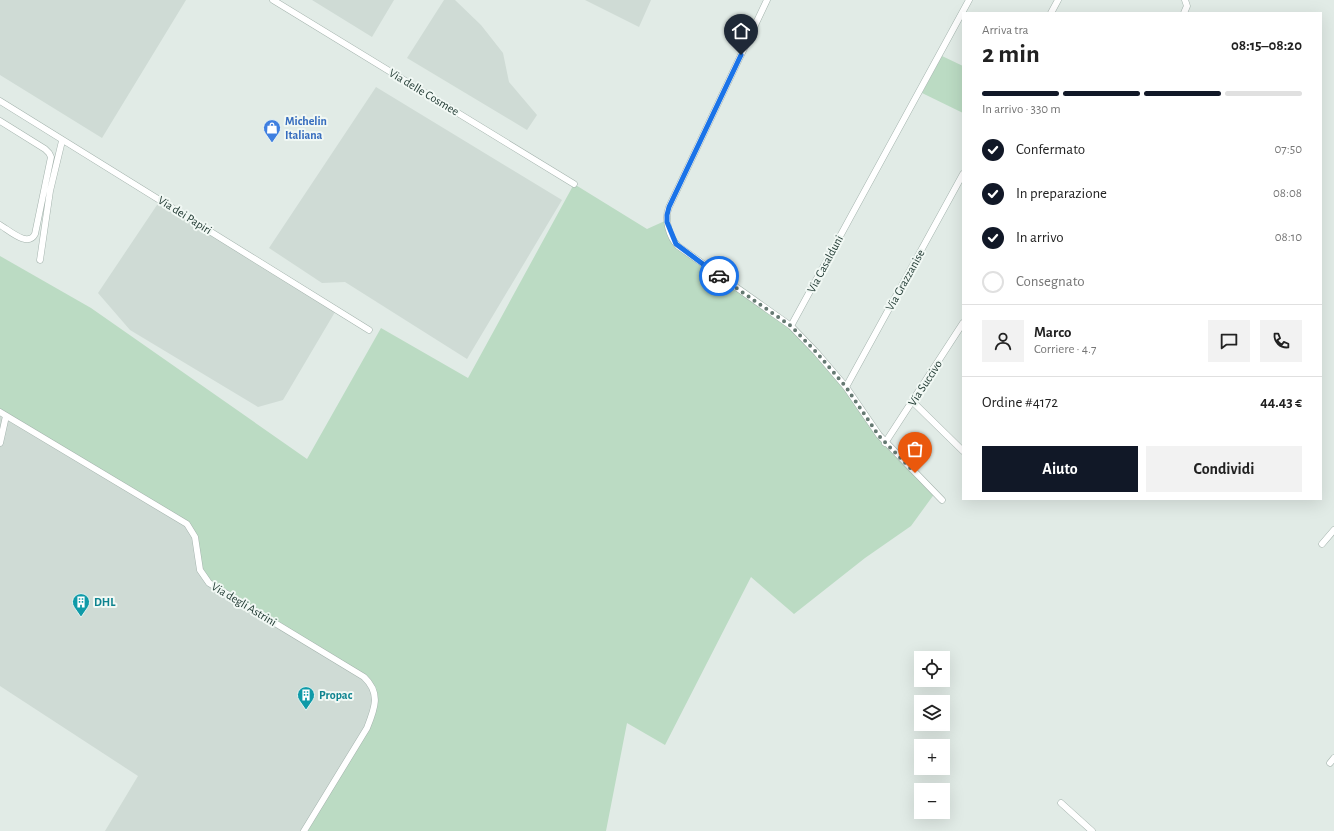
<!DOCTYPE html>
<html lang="it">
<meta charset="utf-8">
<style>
body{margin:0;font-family:"Alegreya Sans",sans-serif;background:#f2f2f2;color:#222;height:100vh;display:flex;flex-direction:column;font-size:15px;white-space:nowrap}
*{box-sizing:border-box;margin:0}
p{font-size:13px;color:#767676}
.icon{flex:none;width:22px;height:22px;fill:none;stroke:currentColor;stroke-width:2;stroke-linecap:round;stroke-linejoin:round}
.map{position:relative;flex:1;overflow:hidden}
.details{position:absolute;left:962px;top:12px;width:360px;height:488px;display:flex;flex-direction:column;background:#fff;border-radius:0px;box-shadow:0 4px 16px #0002}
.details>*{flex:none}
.controls{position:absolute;left:914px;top:651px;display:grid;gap:8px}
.controls a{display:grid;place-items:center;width:36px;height:36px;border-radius:0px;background:#fff;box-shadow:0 4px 16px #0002;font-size:20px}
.pin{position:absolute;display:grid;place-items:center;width:34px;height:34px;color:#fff;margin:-41px -17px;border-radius:50% 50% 50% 0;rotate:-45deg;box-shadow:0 0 4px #0007}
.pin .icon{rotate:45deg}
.courier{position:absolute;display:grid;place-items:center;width:40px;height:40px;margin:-20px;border:3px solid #1a73e8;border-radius:50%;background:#fff;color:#222;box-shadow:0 1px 5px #0007}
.overview em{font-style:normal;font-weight:700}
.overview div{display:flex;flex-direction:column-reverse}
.overview{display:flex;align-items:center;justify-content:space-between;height:68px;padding:0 20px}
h1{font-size:26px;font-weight:700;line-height:30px}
.bar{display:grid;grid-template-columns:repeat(4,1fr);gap:6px 4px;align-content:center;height:48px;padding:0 20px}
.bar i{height:5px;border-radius:3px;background:#e0e0e0}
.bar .current{background:#111827}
.bar p{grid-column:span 4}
.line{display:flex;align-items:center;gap:10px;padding:0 20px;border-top:1px solid #e0e0e0}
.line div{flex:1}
.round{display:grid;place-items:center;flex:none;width:42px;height:42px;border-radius:0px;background:#f2f2f2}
ol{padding:0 20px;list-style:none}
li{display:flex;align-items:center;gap:12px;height:44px}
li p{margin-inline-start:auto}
li .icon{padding:4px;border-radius:50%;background:#111827;color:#fff;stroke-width:4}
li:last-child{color:#767676}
li i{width:22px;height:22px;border:2px solid #e0e0e0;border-radius:50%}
.cta{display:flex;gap:8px;margin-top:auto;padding:8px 20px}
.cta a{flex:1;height:46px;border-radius:0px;background:#111827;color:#fff;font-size:16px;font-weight:700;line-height:46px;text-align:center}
.cta a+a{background:#f2f2f2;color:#222}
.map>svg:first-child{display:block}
.built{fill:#cfdbd5}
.green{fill:#bbdbc3}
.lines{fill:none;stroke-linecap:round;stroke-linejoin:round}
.minor-casing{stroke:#a4b3ad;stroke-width:7}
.minor{stroke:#fff;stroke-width:6}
.done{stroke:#657972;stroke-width:4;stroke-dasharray:0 7.2}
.route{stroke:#1a73e8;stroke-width:5}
.labels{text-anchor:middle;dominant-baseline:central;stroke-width:4;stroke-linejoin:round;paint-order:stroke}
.street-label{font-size:12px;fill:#223b34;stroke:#f1f8f4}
.shop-label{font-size:12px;font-weight:bold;fill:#366cbe;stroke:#f1f8f4;text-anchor:start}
.culture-label{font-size:12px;font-weight:bold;fill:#0d838f;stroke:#f1f8f4;text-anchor:start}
</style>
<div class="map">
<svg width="1334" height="831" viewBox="0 0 1334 831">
<rect width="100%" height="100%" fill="#e1ebe6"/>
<!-- built -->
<path class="built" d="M 0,0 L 186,0 L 102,138 L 0,75 Z
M 312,0 L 394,0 L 372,37 Z
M 444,0 L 455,0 L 481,25 L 503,53 L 509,82 L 537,115 L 527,130 L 407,58 Z
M 585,0 L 651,0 L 639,27 Z
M 376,87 L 562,200 L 467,359 L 345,282 L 322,283 L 269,248 Z
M 159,202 L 335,312 L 283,400 L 258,407 L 130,330 L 98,293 Z
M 0,412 L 187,524 L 364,677 L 375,697 L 371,717 L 304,831 L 105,831 L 138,776 L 0,686 Z"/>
<!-- green -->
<path class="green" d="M 942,56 L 963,66 L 963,113 L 922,93 Z
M 574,184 L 647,229 L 667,220 L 674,242 L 791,326 L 846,387 L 872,427 L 935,493 L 911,526 L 865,558 L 794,614 L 751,577 L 665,745 L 627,723 L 606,831 L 304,831 L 371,717 L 375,697 L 364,677 L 209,583 L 200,570 L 197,551 L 187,524 L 0,412 L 0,256 L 91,308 L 307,459 L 381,328 L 468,378 Z"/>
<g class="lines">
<!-- minor casing -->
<g class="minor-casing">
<path id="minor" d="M 273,0 L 574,184
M 767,0 L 669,207 C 664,219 669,237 678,246 L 791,326
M 1051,13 L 1058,0
M 1184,13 L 1187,6 L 1185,0
M 0,101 L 369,330
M 0,121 L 45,149 L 49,153 L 51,157 L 35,234 C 28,248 9,230 0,225
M 40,260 L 50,191 L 62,141
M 846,387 L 963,174
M 913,402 L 963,451
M 0,412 L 187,524 L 195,537 L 200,570 L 209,583 L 364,677 C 381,693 375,708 367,728 L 304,831
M 0,443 L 6,416
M 885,443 L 963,323
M 942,500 L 879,435 L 846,387 L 817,353 L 791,326 L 969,0
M 1322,544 L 1334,530
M 1330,763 L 1334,758
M 1061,803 L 1092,831"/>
</g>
<!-- minor -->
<use href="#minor" class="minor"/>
</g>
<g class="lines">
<!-- done -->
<path class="done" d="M 719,276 L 791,326 L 817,353 L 846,387 L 879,436 L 915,473"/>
<!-- route -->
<path class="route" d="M 719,276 L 676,244 L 667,222 L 667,215 L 669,207 L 741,55"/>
</g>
<!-- icons -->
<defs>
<g id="shop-pin" transform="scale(0.9)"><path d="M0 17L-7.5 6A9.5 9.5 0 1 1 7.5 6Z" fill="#3f7fe0" stroke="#f1f8f4"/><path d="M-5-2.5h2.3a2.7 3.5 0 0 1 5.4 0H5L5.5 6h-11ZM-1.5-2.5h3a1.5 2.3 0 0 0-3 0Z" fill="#fff"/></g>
<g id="building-pin" transform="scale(0.9)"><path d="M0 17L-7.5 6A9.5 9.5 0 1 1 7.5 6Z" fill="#0f9aa8" stroke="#f1f8f4"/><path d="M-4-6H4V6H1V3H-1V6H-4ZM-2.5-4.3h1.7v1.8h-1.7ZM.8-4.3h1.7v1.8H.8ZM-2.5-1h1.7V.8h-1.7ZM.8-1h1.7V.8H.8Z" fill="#fff"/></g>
</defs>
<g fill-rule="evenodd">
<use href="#shop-pin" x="272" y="128"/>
<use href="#building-pin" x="81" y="602"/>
<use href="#building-pin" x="306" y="695"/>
</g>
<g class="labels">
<!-- street labels -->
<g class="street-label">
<text transform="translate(424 92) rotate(31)">Via delle Cosmee</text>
<text transform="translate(185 215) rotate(32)">Via dei Papiri</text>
<text transform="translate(825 264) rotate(-62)">Via Casalduni</text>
<text transform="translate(905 280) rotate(-61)">Via Grazzanise</text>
<text transform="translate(925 383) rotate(-57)">Via Succivo</text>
<text transform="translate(244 604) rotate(31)">Via degli Astrini</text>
</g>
<!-- shop labels -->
<g class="shop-label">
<text x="285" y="121">Michelin<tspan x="285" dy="14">Italiana</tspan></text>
</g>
<!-- culture labels -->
<g class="culture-label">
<text x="94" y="602">DHL</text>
<text x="319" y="695">Propac</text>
</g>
</g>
</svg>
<div class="controls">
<a><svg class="icon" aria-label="locate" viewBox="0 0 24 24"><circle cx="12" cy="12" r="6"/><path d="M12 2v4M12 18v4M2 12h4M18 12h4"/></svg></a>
<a><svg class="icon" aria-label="layers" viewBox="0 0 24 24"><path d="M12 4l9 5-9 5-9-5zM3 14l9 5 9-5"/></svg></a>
<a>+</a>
<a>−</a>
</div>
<div class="pin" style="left:915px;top:473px;background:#ea580c"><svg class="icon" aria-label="bag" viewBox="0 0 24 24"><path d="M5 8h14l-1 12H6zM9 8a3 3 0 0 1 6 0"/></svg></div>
<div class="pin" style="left:741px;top:55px;background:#1f2937"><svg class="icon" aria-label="home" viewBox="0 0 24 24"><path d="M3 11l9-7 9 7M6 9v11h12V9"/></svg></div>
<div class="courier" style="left:719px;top:276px"><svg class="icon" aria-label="car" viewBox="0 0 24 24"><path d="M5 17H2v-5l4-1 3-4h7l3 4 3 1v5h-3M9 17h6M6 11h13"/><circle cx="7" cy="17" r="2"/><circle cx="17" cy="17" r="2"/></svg></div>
<section class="details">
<div class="overview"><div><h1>2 min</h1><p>Arriva tra</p></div><em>08:15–08:20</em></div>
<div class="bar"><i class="current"></i><i class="current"></i><i class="current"></i><i></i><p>In arrivo · 330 m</p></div>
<ol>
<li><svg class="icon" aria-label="check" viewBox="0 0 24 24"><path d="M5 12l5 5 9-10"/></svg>Confermato<p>07:50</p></li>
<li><svg class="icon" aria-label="check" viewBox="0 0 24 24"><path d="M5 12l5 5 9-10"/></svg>In preparazione<p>08:08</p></li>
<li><svg class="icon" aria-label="check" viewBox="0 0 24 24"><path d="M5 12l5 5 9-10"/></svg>In arrivo<p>08:10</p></li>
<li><i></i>Consegnato</li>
</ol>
<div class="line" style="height:72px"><a class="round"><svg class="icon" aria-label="person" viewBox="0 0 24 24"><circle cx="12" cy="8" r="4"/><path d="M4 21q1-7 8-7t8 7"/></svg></a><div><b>Marco</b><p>Corriere · 4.7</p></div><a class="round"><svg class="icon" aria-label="chat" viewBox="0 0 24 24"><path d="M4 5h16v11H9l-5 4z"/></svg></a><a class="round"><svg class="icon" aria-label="phone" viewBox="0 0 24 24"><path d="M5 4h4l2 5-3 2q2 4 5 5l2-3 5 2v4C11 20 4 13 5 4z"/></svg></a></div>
<div class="line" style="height:52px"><div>Ordine #4172</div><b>44.43 €</b></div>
<div class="cta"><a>Aiuto</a><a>Condividi</a></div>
</section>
</div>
